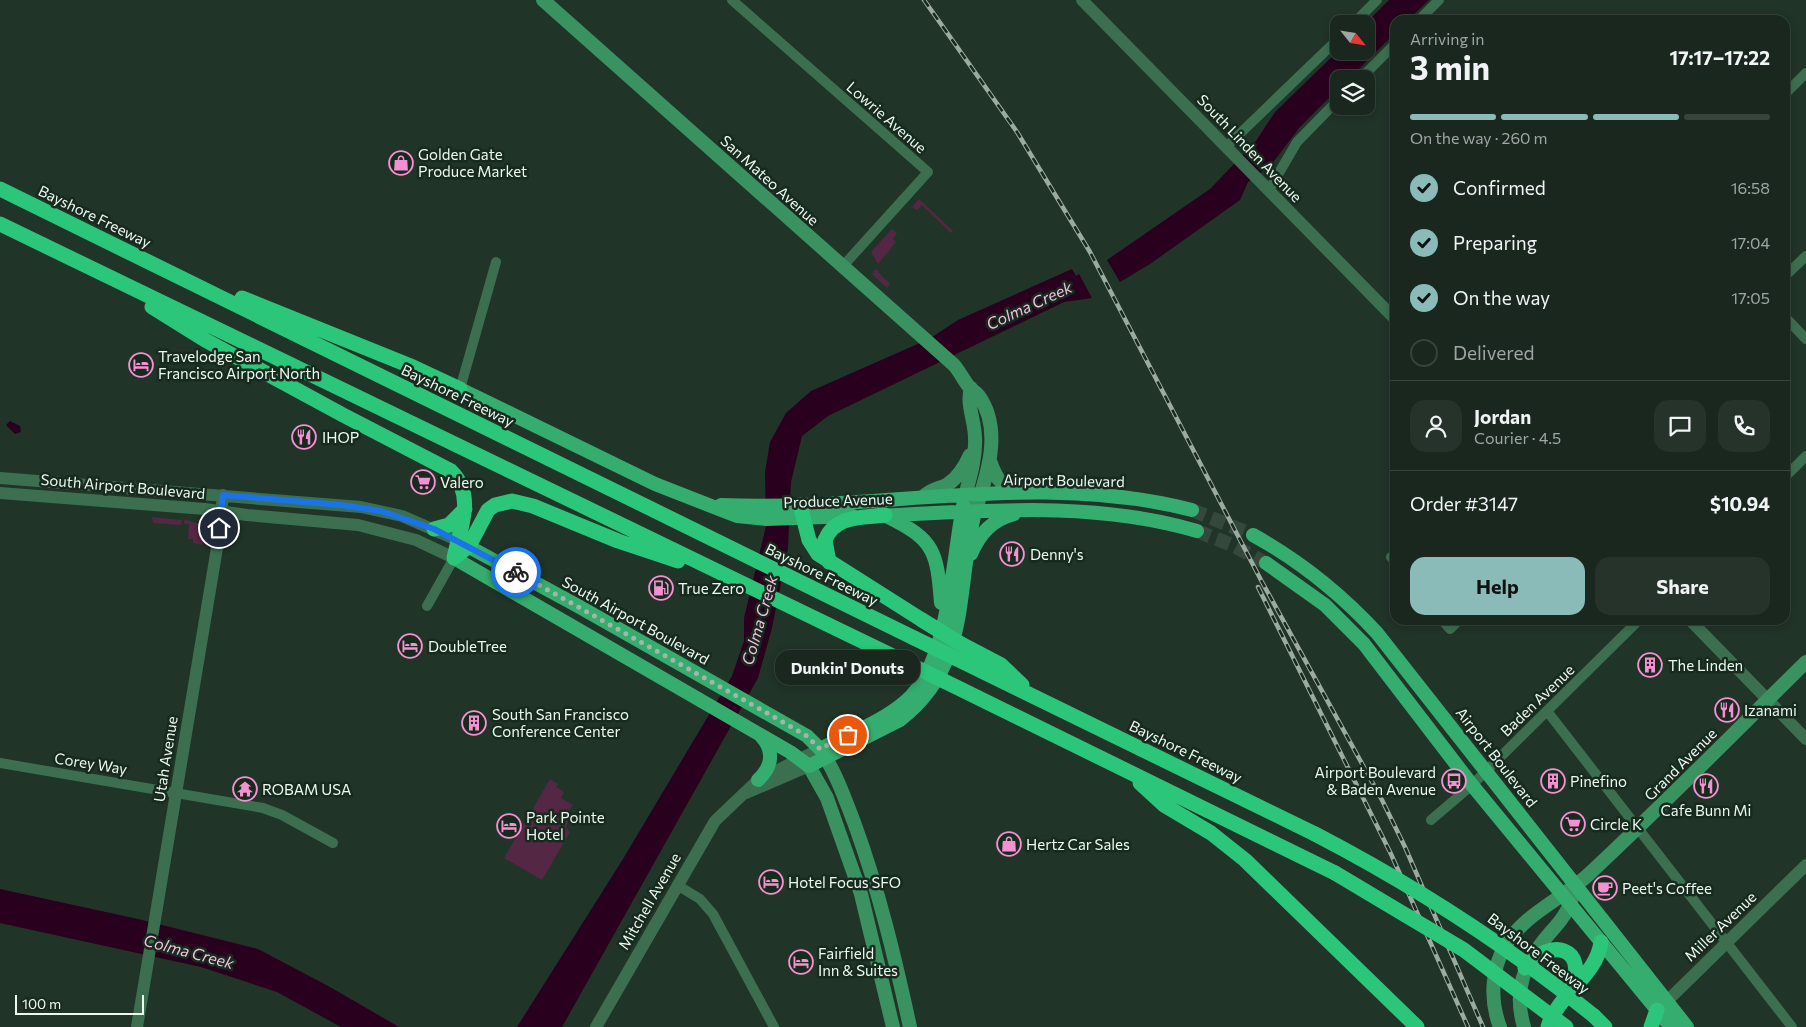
<!DOCTYPE html>
<meta charset="utf-8">
<style>
body{margin:0;font-family:Commissioner,sans-serif;background:#26332b;color:#f1f3f6;height:100vh;display:flex;flex-direction:column;font-size:19px;white-space:nowrap}
*{box-sizing:border-box;margin:0}
p{font-size:16px;color:#9fa5a4}
.icon{flex:none;width:28px;height:28px;fill:none;stroke:currentColor;stroke-width:2;stroke-linecap:round;stroke-linejoin:round}
.map{position:relative;flex:1;overflow:hidden}
.drawer{position:absolute;left:1390px;top:15px;width:400px;height:610px;display:flex;flex-direction:column;background:#19271e;border-radius:15px;box-shadow:0 2px 8px #0003,0 0 0 1px #37443c}
.drawer>*{flex:none}
.needle{width:32px;rotate:120deg}
.tools{position:absolute;left:1330px;top:15px;display:grid;gap:10px}
.tools a{display:grid;place-items:center;width:45px;height:45px;border-radius:10px;background:#19271e;box-shadow:0 2px 8px #0003,0 0 0 1px #37443c;font-size:25px}
.scale{position:absolute;left:15px;bottom:12px;width:129px;box-sizing:border-box;padding-left:5px;border:2px solid #edf9f0;border-top:0;font-size:14px;line-height:18px;white-space:nowrap;color:#edf9f0;-webkit-text-stroke:4px #172a1e;paint-order:stroke}
.pin{position:absolute;display:grid;place-items:center;width:42px;height:42px;color:#fff;margin:-21px;border:2px solid #fff;border-radius:50%;box-shadow:0 1px 5px #0007}
.courier{position:absolute;display:grid;place-items:center;width:50px;height:50px;margin:-25px;border:4px solid #1a73e8;border-radius:50%;background:#fff;color:#222;box-shadow:0 1px 6px #0007}
.bubble{position:absolute;height:35px;border-radius:15px;background:#19271e;box-shadow:0 2px 8px #0003,0 0 0 1px #37443c;font-size:16px;font-weight:700;line-height:35px;text-align:center}
.overview em{font-style:normal;font-weight:700}
.overview div{display:flex;flex-direction:column-reverse}
.overview{display:flex;align-items:center;justify-content:space-between;height:85px;padding:0 20px}
h1{font-size:32px;font-weight:700;line-height:38px}
.bar{display:grid;grid-template-columns:repeat(4,1fr);gap:8px 5px;align-content:center;height:60px;padding:0 20px}
.bar i{height:6px;border-radius:4px;background:#37443c}
.bar .on{background:#8bbbb9}
.bar p{grid-column:span 4}
.line{display:flex;align-items:center;gap:12px;padding:0 20px;border-top:1px solid #37443c}
.line div{flex:1}
.round{display:grid;place-items:center;flex:none;width:52px;height:52px;border-radius:15px;background:#26332b}
ol{padding:0 20px;list-style:none}
li{display:flex;align-items:center;gap:15px;height:55px}
li p{margin-inline-start:auto}
li .icon{padding:5px;border-radius:50%;background:#8bbbb9;color:#111;stroke-width:4}
li:last-child{color:#9fa5a4}
li i{width:28px;height:28px;border:2px solid #37443c;border-radius:50%}
.primary-button{display:flex;gap:10px;margin-top:auto;padding:10px 20px}
.primary-button a{flex:1;height:58px;border-radius:15px;background:#8bbbb9;color:#111;font-size:20px;font-weight:700;line-height:58px;text-align:center}
.primary-button a+a{background:#26332b;color:#f1f3f6}
.map>svg:first-child{display:block}
.green{fill:#542745}
.water{fill:#29001e}
.lines{fill:none;stroke-linecap:round;stroke-linejoin:round}
.primary-tunnel{stroke:#35483c;stroke-width:14;stroke-dasharray:14 7;stroke-linecap:butt}
.minor{stroke:#3c6f50;stroke-width:10}
.tertiary{stroke:#3c6f50;stroke-width:12}
.secondary{stroke:#3b9261;stroke-width:14}
.primary{stroke:#35ad6e;stroke-width:14}
.motorway{stroke:#2bc679;stroke-width:15}
.rail-casing{stroke:#9caba0;stroke-width:4.5}
.rail{stroke:#172a1e;stroke-width:2.5;stroke-dasharray:8;stroke-linecap:butt}
.motorway-bridge{stroke:#2bc679;stroke-width:15}
.done{stroke:#a6b4aa;stroke-width:5;stroke-dasharray:0 9}
.route{stroke:#1a73e8;stroke-width:6}
.labels{text-anchor:middle;dominant-baseline:central;stroke-width:5;stroke-linejoin:round;paint-order:stroke}
.street-label{font-size:15px;fill:#edf9f0;stroke:#172a1e}
.poi-label{font-size:15px;fill:#edf9f0;stroke:#172a1e;text-anchor:start}
.water-label{font-size:16px;font-style:italic;fill:#f8bde2;stroke:#172a1e}
</style>
<div class="map">
<svg width="1806" height="1027" viewBox="0 0 1806 1027">
<rect width="100%" height="100%" fill="#213428"/>
<!-- green -->
<path class="green" d="M 919,199 L 953,231 L 951,233 L 922,205 L 917,210 L 912,207 Z
M 892,229 L 897,233 L 893,239 L 896,242 L 878,264 L 871,252 Z
M 876,268 C 877,272 887,281 890,284 L 887,288 L 872,274 Z
M 152,517 L 182,520 L 181,525 L 153,523 Z
M 184,519 L 199,524 L 204,535 L 203,545 L 193,543 L 193,539 L 188,539 L 189,524 L 184,524 Z
M 550,779 L 558,784 L 556,787 L 564,792 L 561,798 L 573,805 L 566,814 L 569,819 L 566,828 L 570,832 L 542,880 L 504,858 Z"/>
<!-- water -->
<path class="water" d="M 1389,0 L 1429,0 L 1408,20 L 1395,20 L 1395,33 L 1349,79 L 1339,79 L 1339,88 L 1300,127 L 1271,165 L 1248,182 L 1240,200 L 1150,264 L 1120,282 L 1107,260 L 1210,189 L 1256,141 L 1275,112 L 1339,50 L 1366,51 L 1365,24 Z
M 1072,269 L 1076,276 L 1079,274 L 1092,298 L 1064,302 L 828,416 L 802,436 L 791,482 L 788,548 L 772,628 L 758,678 L 562,1027 L 517,1027 L 623,859 L 732,676 L 744,641 L 744,618 L 766,526 L 765,472 L 770,442 L 786,413 L 811,391 L 929,339 L 958,320 Z
M 10,421 L 20,426 L 21,432 L 15,434 L 6,425 Z
M 0,889 L 138,919 L 258,949 L 330,987 L 399,1027 L 341,1027 L 277,992 L 201,967 L 0,923 Z"/>
<g class="lines">
<!-- primary-tunnel -->
<path class="primary-tunnel" d="M 1192,510 L 1253,535
M 1197,531 L 1232,545 L 1266,563"/>
<!-- minor -->
<path class="minor" d="M 732,0 L 928,172 L 843,266
M 1419,20 L 1439,0
M 1353,24 L 1377,0
M 1360,79 L 1395,44
M 1785,94 L 1806,73
M 1226,147 L 1339,38
M 1269,190 L 1297,142 L 1339,99
M 1785,276 L 1806,256
M 1785,317 L 1806,339
M 460,389 L 496,262
M 1785,477 L 1806,456
M 1395,554 L 1391,557 L 1395,562
M 427,606 L 454,558
M 1442,620 L 1450,629 L 1459,620
M 1547,711 L 1792,1027
M 0,763 L 263,808 L 282,815 L 333,843
M 1431,820 L 1472,785 L 1639,620
M 677,885 L 700,899 L 713,914 L 774,1027"/>
<!-- tertiary -->
<path class="tertiary" d="M 1082,0 L 1395,319
M 0,478 L 361,507 L 402,516 L 457,540
M 0,493 L 205,509 L 247,515 L 358,525 L 416,540 L 454,558
M 1690,620 L 1806,739
M 746,793 L 809,766
M 1661,1007 L 1806,865
M 137,1027 L 218,542 L 223,495
M 596,1027 L 715,821 L 758,780 L 820,749"/>
<!-- secondary -->
<path class="secondary" d="M 543,0 L 954,365 C 960,372 964,381 970,388 C 973,391 976,392 979,396 C 1003,430 987,476 975,512
M 990,461 C 998,483 1000,485 1023,490
M 965,496 C 970,477 976,458 975,438 C 975,421 966,404 971,388
M 923,497 C 930,489 939,489 948,484 C 959,477 965,466 970,455
M 820,749 C 836,772 845,799 855,825 C 879,891 895,958 910,1027
M 809,766 L 827,798 L 861,894 L 893,1027
M 1500,1027 C 1490,1001 1491,970 1505,946 C 1524,914 1562,899 1588,875 C 1662,806 1734,733 1806,662
M 1524,1027 C 1513,990 1524,963 1549,934 C 1560,922 1569,911 1573,895"/>
<!-- primary -->
<path class="primary" d="M 460,389 L 655,484 L 724,511 L 737,516 L 766,519 L 853,516
M 721,505 C 877,512 1037,470 1192,510
M 875,516 C 982,511 1092,500 1197,531
M 888,517 C 935,540 937,552 941,603
M 1253,535 C 1300,561 1340,593 1377,633 L 1687,1027
M 460,542 L 578,606 L 807,736 L 820,749 C 849,734 882,722 906,701 C 951,662 952,554 965,496
M 971,554 C 980,533 992,520 1014,514
M 454,558 L 790,752 L 809,766 L 900,720 C 972,664 955,591 975,512
M 1266,563 L 1325,605 L 1364,644 L 1472,785 L 1671,1027
M 758,780 C 772,767 775,751 761,736"/>
<!-- motorway -->
<path class="motorway" d="M 0,189 L 914,638
M 0,224 L 903,661
M 242,298 L 413,367 L 460,389
M 152,307 L 205,340 L 343,415 L 451,471 C 476,496 460,528 454,558
M 800,505 L 809,540 L 818,554 L 922,620
M 434,529 L 449,525 L 465,509
M 454,558 L 469,546 L 488,510 L 495,505 L 512,501 L 533,506 L 618,541 L 678,561
M 829,562 L 825,540 C 835,515 861,518 885,515
M 961,644 L 1001,665 L 1022,685
M 955,658 L 1315,834
M 944,681 L 1335,873
M 1140,783 L 1164,805 L 1211,833 L 1245,860 L 1417,1027
M 1525,968 C 1550,936 1589,948 1571,988
M 1594,1016 L 1605,1027
M 1548,1027 C 1557,995 1597,976 1601,942
M 1651,1027 L 1657,1010"/>
<!-- rail casing -->
<g class="rail-casing">
<path id="rail" d="M 924,0 L 1017,132 L 1090,252 L 1262,582 L 1382,800 L 1405,847 L 1483,1027
M 1258,587 L 1391,854 L 1468,1027"/>
</g>
<!-- rail -->
<use href="#rail" class="rail"/>
<!-- motorway-bridge -->
<path class="motorway-bridge" d="M 922,620 L 961,644
M 914,638 L 955,658
M 903,661 L 944,681
M 1315,834 C 1415,886 1507,945 1594,1016
M 1335,873 L 1464,950 L 1566,1027"/>
</g>
<g class="lines">
<!-- done -->
<path class="done" d="M 516,572 L 774,717 L 807,736 L 820,749 L 848,735"/>
<!-- route -->
<path class="route" d="M 219,528 L 223,495 L 341,505 L 381,511 L 434,529 L 516,572"/>
</g>
<!-- icons -->
<defs>
<g id="shop-ring" transform="scale(1.25)"><circle r="9.5" fill="#172a1e" stroke="#f591d2" stroke-width="1.5"/><path d="M-5-2.5h2.3a2.7 3.5 0 0 1 5.4 0H5L5.5 6h-11ZM-1.5-2.5h3a1.5 2.3 0 0 0-3 0Z" fill="#f591d2"/></g>
<g id="hotel-ring" transform="scale(1.25)"><circle r="9.5" fill="#172a1e" stroke="#f591d2" stroke-width="1.5"/><path d="M-6-4.5h1.5V1H6V5H4.5V3h-9V5H-6ZM-4 0a1.8 1.8 0 1 1 3.6 0ZM.5 0V-2.5h3Q6-2.5 6 0Z" fill="#f591d2"/></g>
<g id="restaurant-ring" transform="scale(1.25)"><circle r="9.5" fill="#172a1e" stroke="#f591d2" stroke-width="1.5"/><path d="M-5-6h1v4h1v-4h1v4h1v-4h1v5L-1.5 .5V6h-2V.5L-5-1ZM5-6V6H3V1.5H1.5Q1.5-4 5-6Z" fill="#f591d2"/></g>
<g id="supermarket-ring" transform="scale(1.25)"><circle r="9.5" fill="#172a1e" stroke="#f591d2" stroke-width="1.5"/><path d="M-6-5.5h2.5l.6 2H6L4.5 2H-2.5L-4.4-4H-6ZM-1.5 3.2a1.3 1.3 0 1 0 .1 0ZM3 3.2a1.3 1.3 0 1 0 .1 0Z" fill="#f591d2"/></g>
<g id="fuel-ring" transform="scale(1.25)"><circle r="9.5" fill="#172a1e" stroke="#f591d2" stroke-width="1.5"/><path d="M-5.5-6h7V0h2V4h1.3V-2.5L3-4.5l.8-.8L6-3V5H2.5V1h-1V6h-7ZM-4.2-4.7v3.2H.2V-4.7Z" fill="#f591d2"/></g>
<g id="building-ring" transform="scale(1.25)"><circle r="9.5" fill="#172a1e" stroke="#f591d2" stroke-width="1.5"/><path d="M-4-6H4V6H1V3H-1V6H-4ZM-2.5-4.3h1.7v1.8h-1.7ZM.8-4.3h1.7v1.8H.8ZM-2.5-1h1.7V.8h-1.7ZM.8-1h1.7V.8H.8Z" fill="#f591d2"/></g>
<g id="bus-ring" transform="scale(1.25)"><circle r="9.5" fill="#172a1e" stroke="#f591d2" stroke-width="1.5"/><path d="M-5-6H5V4H4V6H2V4H-2V6H-4V4H-5ZM-3.5-4V0h7V-4ZM-3.5 1.2v1.5H-2V1.2ZM2 1.2v1.5H3.5V1.2Z" fill="#f591d2"/></g>
<g id="temple-ring" transform="scale(1.25)"><circle r="9.5" fill="#172a1e" stroke="#f591d2" stroke-width="1.5"/><path d="M0-6L5-2H3V0L6.5 2.5H4V6H1.5V3h-3V6H-4V2.5H-6.5L-3 0V-2H-5Z" fill="#f591d2"/></g>
<g id="cafe-ring" transform="scale(1.25)"><circle r="9.5" fill="#172a1e" stroke="#f591d2" stroke-width="1.5"/><path d="M-5.5-4.5H6V0H3Q3 3.5 0 3.5H-2.5Q-5.5 3.5-5.5 0ZM3-3.2v2h1.7v-2ZM-6 4.5H4V6H-6Z" fill="#f591d2"/></g>
</defs>
<g fill-rule="evenodd">
<use href="#shop-ring" x="401" y="163"/>
<use href="#hotel-ring" x="141" y="365"/>
<use href="#restaurant-ring" x="304" y="437"/>
<use href="#supermarket-ring" x="423" y="482"/>
<use href="#restaurant-ring" x="1012" y="554"/>
<use href="#fuel-ring" x="661" y="588"/>
<use href="#hotel-ring" x="410" y="646"/>
<use href="#building-ring" x="1650" y="665"/>
<use href="#restaurant-ring" x="1727" y="710"/>
<use href="#building-ring" x="474" y="723"/>
<use href="#bus-ring" x="1454" y="781"/>
<use href="#building-ring" x="1553" y="781"/>
<use href="#restaurant-ring" x="1706" y="786"/>
<use href="#temple-ring" x="245" y="789"/>
<use href="#supermarket-ring" x="1573" y="824"/>
<use href="#hotel-ring" x="509" y="826"/>
<use href="#shop-ring" x="1009" y="844"/>
<use href="#hotel-ring" x="771" y="882"/>
<use href="#cafe-ring" x="1605" y="888"/>
<use href="#hotel-ring" x="801" y="962"/>
</g>
<g class="labels">
<!-- street labels -->
<g class="street-label">
<text transform="translate(887 117) rotate(41)">Lowrie Avenue</text>
<text transform="translate(1250 148) rotate(46)">South Linden Avenue</text>
<text transform="translate(770 180) rotate(42)">San Mateo Avenue</text>
<text transform="translate(95 216) rotate(26)">Bayshore Freeway</text>
<text transform="translate(458 395) rotate(26)">Bayshore Freeway</text>
<text transform="translate(1064 480) rotate(1)">Airport Boulevard</text>
<text transform="translate(123 486) rotate(5)">South Airport Boulevard</text>
<text transform="translate(838 500) rotate(-2)">Produce Avenue</text>
<text transform="translate(822 574) rotate(26)">Bayshore Freeway</text>
<text transform="translate(636 620) rotate(29)">South Airport Boulevard</text>
<text transform="translate(1537 700) rotate(-44)">Baden Avenue</text>
<text transform="translate(1186 751) rotate(26)">Bayshore Freeway</text>
<text transform="translate(1497 757) rotate(52)">Airport Boulevard</text>
<text transform="translate(165 759) rotate(-81)">Utah Avenue</text>
<text transform="translate(91 763) rotate(9)">Corey Way</text>
<text transform="translate(1680 764) rotate(-45)">Grand Avenue</text>
<text transform="translate(649 901) rotate(-60)">Mitchell Avenue</text>
<text transform="translate(1720 926) rotate(-44)">Miller Avenue</text>
<text transform="translate(1539 953) rotate(37)">Bayshore Freeway</text>
</g>
<!-- poi labels -->
<g class="poi-label">
<text x="418" y="154">Golden Gate<tspan x="418" dy="17">Produce Market</tspan></text>
<text x="158" y="356">Travelodge San<tspan x="158" dy="17">Francisco Airport North</tspan></text>
<text x="322" y="437">IHOP</text>
<text x="440" y="482">Valero</text>
<text x="1030" y="554">Denny's</text>
<text x="678" y="588">True Zero</text>
<text x="428" y="646">DoubleTree</text>
<text x="1668" y="665">The Linden</text>
<text x="1744" y="710">Izanami</text>
<text x="492" y="714">South San Francisco<tspan x="492" dy="17">Conference Center</tspan></text>
<text x="1436" y="772" text-anchor="end">Airport Boulevard<tspan x="1436" dy="17">&amp; Baden Avenue</tspan></text>
<text x="1570" y="781">Pinefino</text>
<text x="262" y="789">ROBAM USA</text>
<text x="1706" y="810" text-anchor="middle">Cafe Bunn Mi</text>
<text x="526" y="817">Park Pointe<tspan x="526" dy="17">Hotel</tspan></text>
<text x="1590" y="824">Circle K</text>
<text x="1026" y="844">Hertz Car Sales</text>
<text x="788" y="882">Hotel Focus SFO</text>
<text x="1622" y="888">Peet's Coffee</text>
<text x="818" y="953">Fairfield<tspan x="818" dy="17">Inn &amp; Suites</tspan></text>
</g>
<!-- water labels -->
<g class="water-label">
<text transform="translate(1029 305) rotate(-25)">Colma Creek</text>
<text transform="translate(759 620) rotate(-74)">Colma Creek</text>
<text transform="translate(189 951) rotate(15)">Colma Creek</text>
</g>
</g>
</svg>
<div class="tools">
<a><svg class="needle" viewBox="-14 -14 28 28"><path d="M0-13l5 13h-10z" fill="#e53935"/><path d="M0 13l5-13h-10z" fill="#9fa5a4"/></svg></a>
<a><svg class="icon" aria-label="layers" viewBox="0 0 24 24"><path d="M12 4l9 5-9 5-9-5zM3 14l9 5 9-5"/></svg></a>
</div>
<div class="scale">100 m</div>
<div class="pin" style="left:848px;top:735px;background:#ea580c"><svg class="icon" aria-label="bag" viewBox="0 0 24 24"><path d="M5 8h14l-1 12H6zM9 8a3 3 0 0 1 6 0"/></svg></div>
<div class="pin" style="left:219px;top:528px;background:#1f2937"><svg class="icon" aria-label="home" viewBox="0 0 24 24"><path d="M3 11l9-7 9 7M6 9v11h12V9"/></svg></div>
<div class="courier" style="left:516px;top:572px"><svg class="icon" aria-label="bike" viewBox="0 0 24 24"><circle cx="6" cy="16" r="4"/><circle cx="18" cy="16" r="4"/><path d="M6 16l4-8h5l3 8M10 8l3 8H6M13 5h3"/></svg></div>
<div class="bubble" style="left:775px;top:650px;width:145px">Dunkin' Donuts</div>
<section class="drawer">
<div class="overview"><div><h1>3 min</h1><p>Arriving in</p></div><em>17:17–17:22</em></div>
<div class="bar"><i class="on"></i><i class="on"></i><i class="on"></i><i></i><p>On the way · 260 m</p></div>
<ol>
<li><svg class="icon" aria-label="check" viewBox="0 0 24 24"><path d="M5 12l5 5 9-10"/></svg>Confirmed<p>16:58</p></li>
<li><svg class="icon" aria-label="check" viewBox="0 0 24 24"><path d="M5 12l5 5 9-10"/></svg>Preparing<p>17:04</p></li>
<li><svg class="icon" aria-label="check" viewBox="0 0 24 24"><path d="M5 12l5 5 9-10"/></svg>On the way<p>17:05</p></li>
<li><i></i>Delivered</li>
</ol>
<div class="line" style="height:90px"><a class="round"><svg class="icon" aria-label="person" viewBox="0 0 24 24"><circle cx="12" cy="8" r="4"/><path d="M4 21q1-7 8-7t8 7"/></svg></a><div><b>Jordan</b><p>Courier · 4.5</p></div><a class="round"><svg class="icon" aria-label="chat" viewBox="0 0 24 24"><path d="M4 5h16v11H9l-5 4z"/></svg></a><a class="round"><svg class="icon" aria-label="phone" viewBox="0 0 24 24"><path d="M5 4h4l2 5-3 2q2 4 5 5l2-3 5 2v4C11 20 4 13 5 4z"/></svg></a></div>
<div class="line" style="height:65px"><div>Order #3147</div><b>$10.94</b></div>
<div class="primary-button"><a>Help</a><a>Share</a></div>
</section>
</div>
